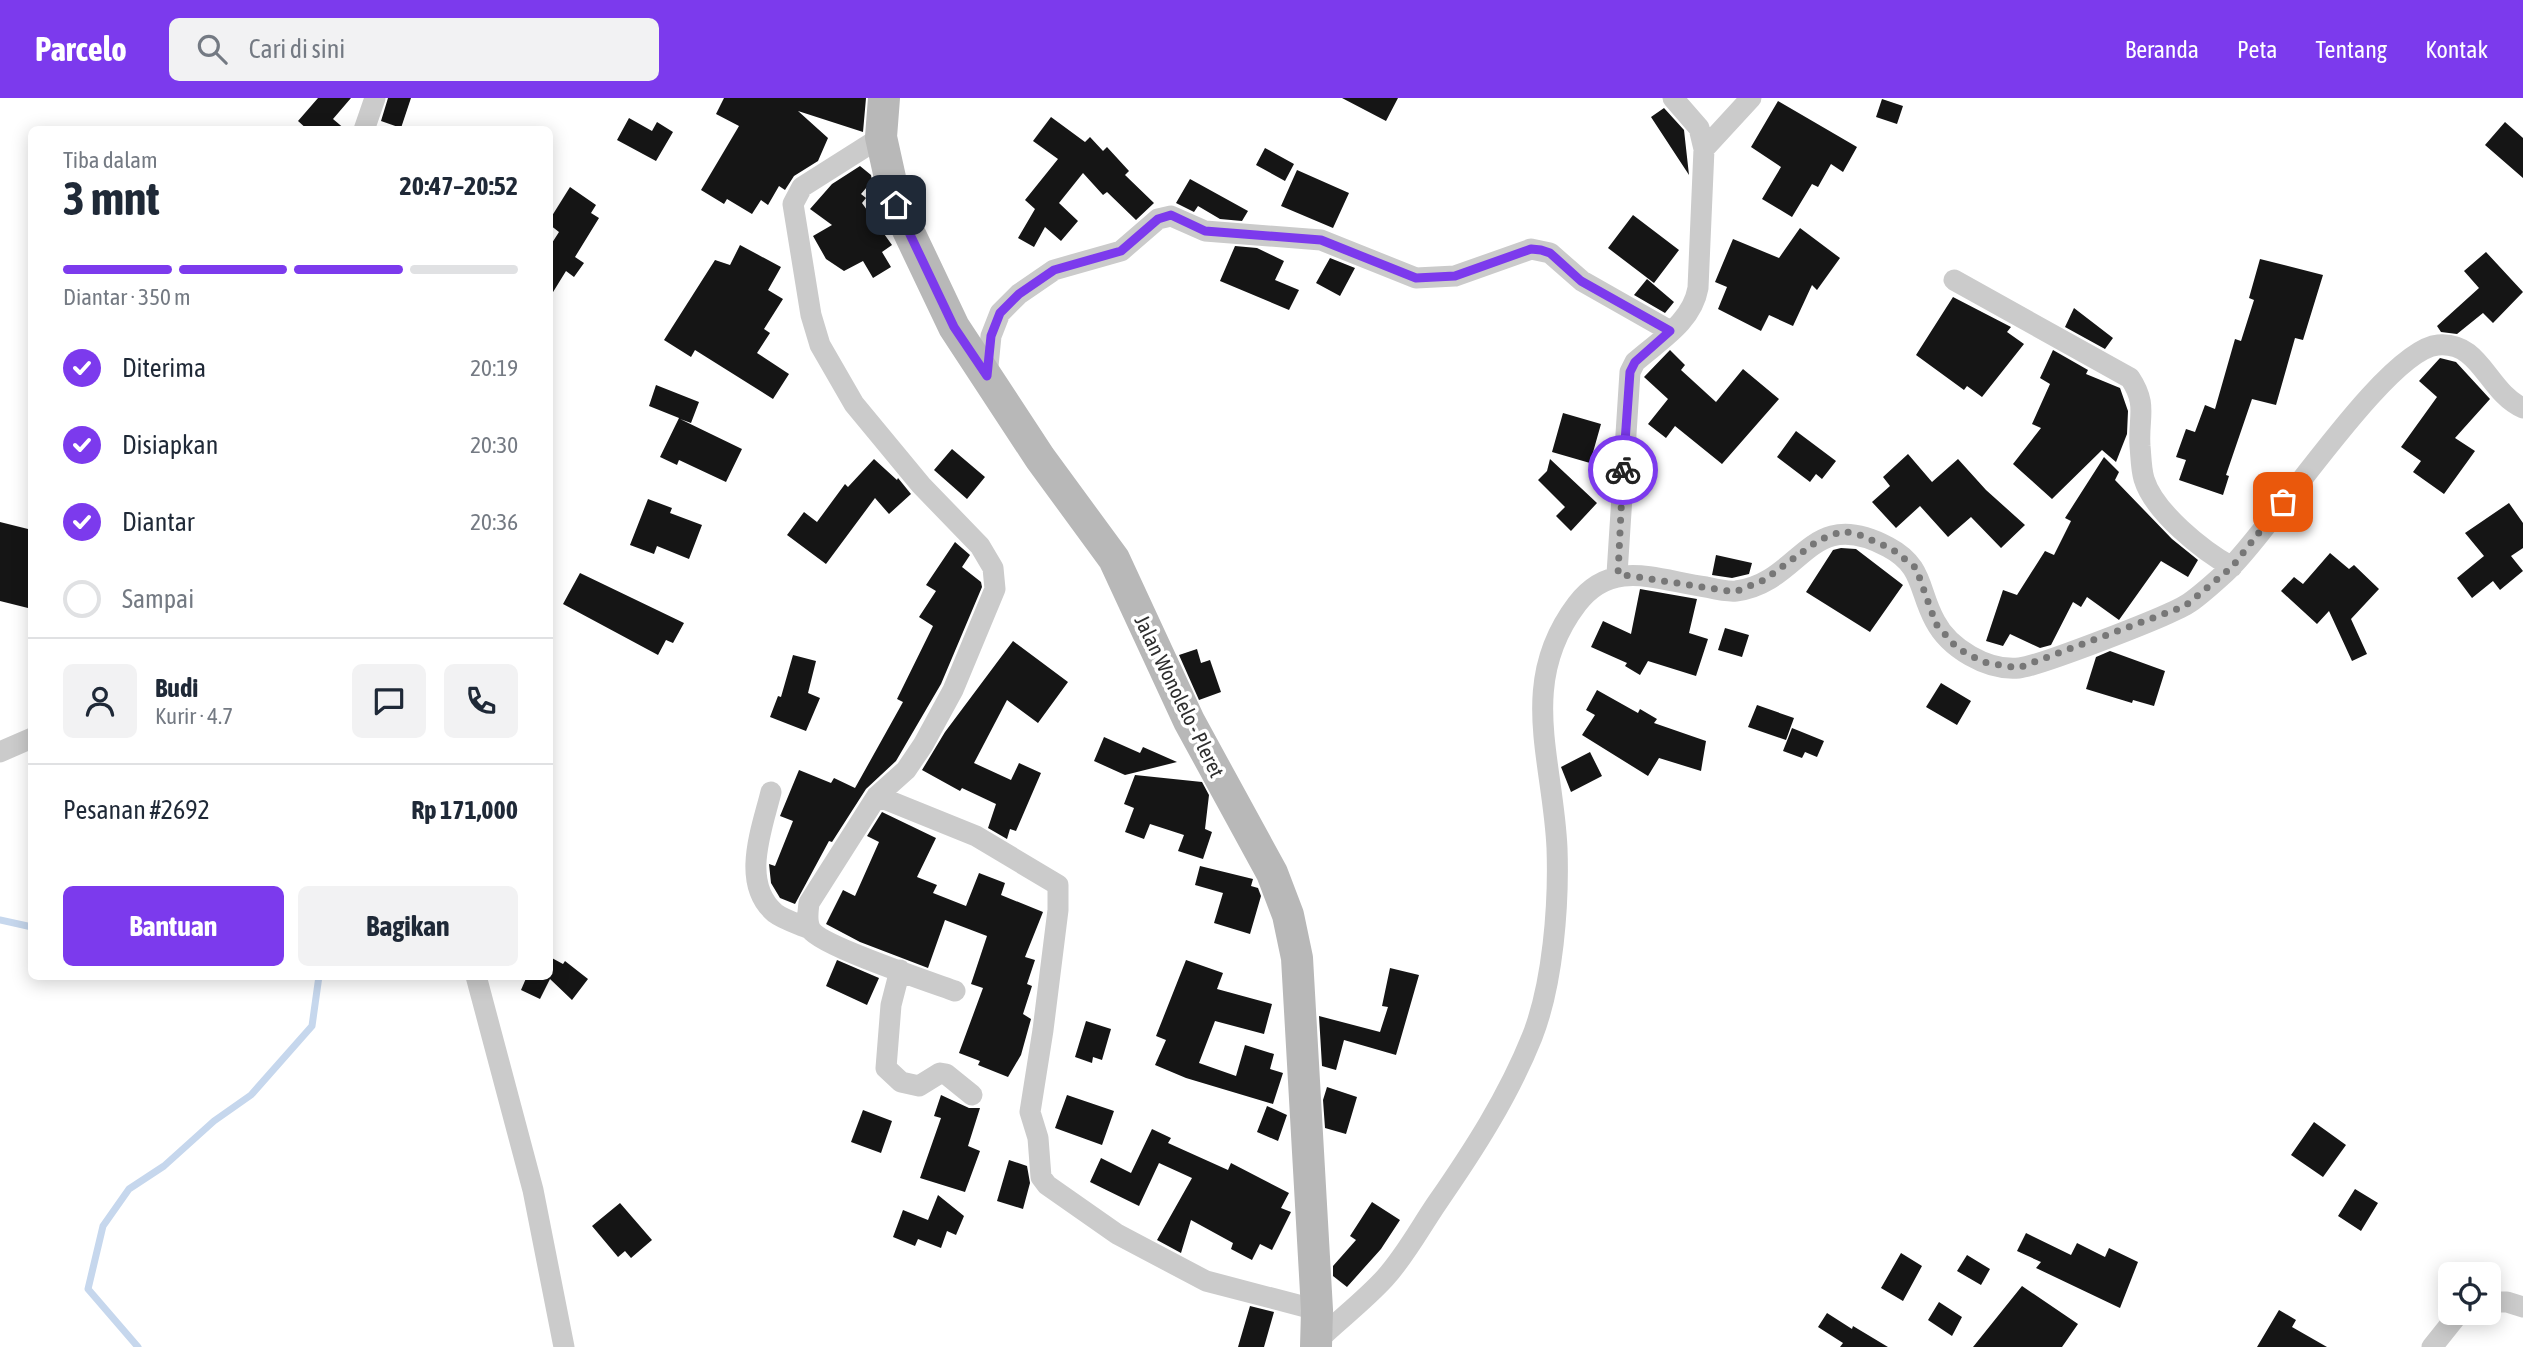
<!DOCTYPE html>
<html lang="id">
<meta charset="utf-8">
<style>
body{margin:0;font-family:"Asap Condensed",sans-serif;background:#f2f2f3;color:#1f2937;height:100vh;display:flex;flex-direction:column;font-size:26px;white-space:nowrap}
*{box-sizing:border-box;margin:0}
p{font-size:23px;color:#747a83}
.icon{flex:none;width:38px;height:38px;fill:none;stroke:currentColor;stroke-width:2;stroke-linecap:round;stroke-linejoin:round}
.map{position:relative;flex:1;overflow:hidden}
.drawer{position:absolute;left:28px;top:28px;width:525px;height:854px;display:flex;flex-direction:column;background:#fff;border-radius:10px;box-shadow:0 4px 18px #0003}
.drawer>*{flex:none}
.controls{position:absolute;left:2438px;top:1164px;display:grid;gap:14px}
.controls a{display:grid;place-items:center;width:63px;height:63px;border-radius:10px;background:#fff;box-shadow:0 4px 18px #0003;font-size:35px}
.pin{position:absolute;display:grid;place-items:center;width:60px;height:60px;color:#fff;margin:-30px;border-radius:14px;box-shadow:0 4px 10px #0006}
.courier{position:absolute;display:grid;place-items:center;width:70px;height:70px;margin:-35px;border:5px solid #7c3aed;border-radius:50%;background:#fff;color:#222;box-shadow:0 2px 9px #0007}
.head em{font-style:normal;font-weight:700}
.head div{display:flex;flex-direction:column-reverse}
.head{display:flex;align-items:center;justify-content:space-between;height:119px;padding:0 35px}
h1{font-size:46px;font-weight:700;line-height:52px}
.bar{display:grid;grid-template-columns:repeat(4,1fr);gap:10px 7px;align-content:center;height:84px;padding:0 35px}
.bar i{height:9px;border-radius:5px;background:#e0e1e3}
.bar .active{background:#7c3aed}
.bar p{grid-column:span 4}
.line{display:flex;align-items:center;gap:18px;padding:0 35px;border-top:2px solid #e0e1e3}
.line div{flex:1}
.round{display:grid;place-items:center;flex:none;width:74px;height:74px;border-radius:10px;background:#f2f2f3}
ol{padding:0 35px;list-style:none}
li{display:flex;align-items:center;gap:21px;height:77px}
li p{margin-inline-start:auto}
li .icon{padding:7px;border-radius:50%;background:#7c3aed;color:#fff;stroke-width:4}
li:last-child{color:#747a83}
li i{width:38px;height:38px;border:4px solid #e0e1e3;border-radius:50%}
.cta{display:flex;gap:14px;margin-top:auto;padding:14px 35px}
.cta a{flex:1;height:80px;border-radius:10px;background:#7c3aed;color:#fff;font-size:28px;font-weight:700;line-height:80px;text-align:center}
.cta a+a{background:#f2f2f3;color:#1f2937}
header{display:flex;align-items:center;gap:42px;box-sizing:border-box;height:98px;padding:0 35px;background:#7c3aed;color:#fff}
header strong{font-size:33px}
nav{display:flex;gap:38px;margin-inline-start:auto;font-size:24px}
.search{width:490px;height:63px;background:#f2f2f3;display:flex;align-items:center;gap:18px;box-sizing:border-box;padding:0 24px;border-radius:10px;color:#747a83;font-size:26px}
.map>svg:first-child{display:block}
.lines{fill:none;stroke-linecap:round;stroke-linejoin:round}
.stream{stroke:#c6d7ed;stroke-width:7}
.building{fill:#151515}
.minor{stroke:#cbcbcb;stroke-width:21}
.secondary{stroke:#b8b8b8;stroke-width:32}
.done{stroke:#777;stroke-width:7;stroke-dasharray:0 12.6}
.route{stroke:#7c3aed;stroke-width:9}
.labels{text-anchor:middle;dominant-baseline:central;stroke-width:7;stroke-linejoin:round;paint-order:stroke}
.street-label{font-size:21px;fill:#2e2e2e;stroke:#fff}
</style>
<header>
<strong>Parcelo</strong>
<div class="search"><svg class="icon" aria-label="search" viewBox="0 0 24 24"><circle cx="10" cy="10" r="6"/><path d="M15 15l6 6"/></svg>Cari di sini</div>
<nav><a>Beranda</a><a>Peta</a><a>Tentang</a><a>Kontak</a></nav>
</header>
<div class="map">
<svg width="2523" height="1249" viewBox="0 0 2523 1249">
<rect width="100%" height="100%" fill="#fff"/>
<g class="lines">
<!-- stream -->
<path class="stream" d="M 0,822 L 32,829
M 138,1249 L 88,1191 L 103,1128 L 129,1091 L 164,1068 L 214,1023 L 251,997 L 312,928 L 319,878"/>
</g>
<!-- building -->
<path class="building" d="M 318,0 L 351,0 L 333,21 L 346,32 L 308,32 L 298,23 Z
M 388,0 L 411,0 L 401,30 L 381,23 Z
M 724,0 L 866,0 L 863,34 L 798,13 L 828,40 L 818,63 L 794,78 L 785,92 L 779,88 L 768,107 L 761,102 L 752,116 L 727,101 L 724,106 L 701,92 L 739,28 L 716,16 Z
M 1342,0 L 1398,0 L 1386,23 Z
M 1882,1 L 1903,8 L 1897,26 L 1876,19 Z
M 1778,3 L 1857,49 L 1843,74 L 1831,66 L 1818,89 L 1812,86 L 1792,119 L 1762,101 L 1781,69 L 1751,49 Z
M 1664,10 L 1684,32 L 1689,77 L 1651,19 Z
M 1051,19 L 1085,44 L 1090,39 L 1103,53 L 1107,49 L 1129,73 L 1125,77 L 1154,105 L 1136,122 L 1107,94 L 1103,97 L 1083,75 L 1059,105 L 1078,123 L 1061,143 L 1045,129 L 1034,149 L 1018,140 L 1035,111 L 1025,102 L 1058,61 L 1033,43 Z
M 629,20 L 652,33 L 657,24 L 673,34 L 656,63 L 617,42 Z
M 2505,24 L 2523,40 L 2523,80 L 2485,47 Z
M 1265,50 L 1294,66 L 1285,83 L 1256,67 Z
M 860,68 L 871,77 L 872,83 L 861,96 L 866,100 L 862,105 L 892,147 L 882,154 L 891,169 L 873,180 L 863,163 L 844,173 L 826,161 L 813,138 L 832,127 L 810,111 L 832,86 Z
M 1297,72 L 1349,95 L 1333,130 L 1281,108 Z
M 1190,81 L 1248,113 L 1242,123 L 1220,121 L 1198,108 L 1194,114 L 1176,105 Z
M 570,89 L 596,107 L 591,115 L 599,120 L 575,159 L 584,165 L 574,179 L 566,173 L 550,199 L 550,148 L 559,134 L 550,127 L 550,121 Z
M 1633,117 L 1679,152 L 1654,185 L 1608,150 Z
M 1800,130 L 1840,160 L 1817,192 L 1812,187 L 1793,228 L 1769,217 L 1761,233 L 1718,211 L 1727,189 L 1715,184 L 1733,141 L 1779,160 Z
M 740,147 L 781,169 L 768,192 L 783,201 L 764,231 L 770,235 L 757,255 L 789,276 L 773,301 L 695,252 L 691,259 L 664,242 L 715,162 L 730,167 Z
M 1235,148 L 1257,150 L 1284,163 L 1275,182 L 1299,192 L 1289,212 L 1220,183 Z
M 2486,154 L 2523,194 L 2493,225 L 2483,215 L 2457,236 L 2441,234 L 2437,228 L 2479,190 L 2464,173 Z
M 1330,160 L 1355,170 L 1340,198 L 1316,185 Z
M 2260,161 L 2323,177 L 2303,242 L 2295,240 L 2276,307 L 2252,301 L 2226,377 L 2229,378 L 2223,397 L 2179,382 L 2186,362 L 2176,359 L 2186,331 L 2195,334 L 2205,307 L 2215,311 L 2235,241 L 2241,243 L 2254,202 L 2249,200 Z
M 1647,181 L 1674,204 L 1665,215 L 1634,197 Z
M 1953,199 L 2011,229 L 2007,234 L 2024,246 L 1982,299 L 1967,288 L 1964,292 L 1916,257 Z
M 2074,210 L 2113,240 L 2105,251 L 2065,229 Z
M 1670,252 L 1685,267 L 1681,272 L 1716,304 L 1743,271 L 1779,301 L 1722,366 L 1675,328 L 1666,340 L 1648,326 L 1668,301 L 1644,279 Z
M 2053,252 L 2088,272 L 2086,276 L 2120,290 L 2128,313 L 2127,336 L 2116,364 L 2102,352 L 2052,401 L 2013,366 L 2041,330 L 2032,326 L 2050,286 L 2040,280 Z
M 2440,260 L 2456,264 L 2490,301 L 2455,340 L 2475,353 L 2444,396 L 2413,374 L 2421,363 L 2401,349 L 2437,299 L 2419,283 Z
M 656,287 L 699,304 L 691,325 L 680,321 L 742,351 L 726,384 L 679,362 L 677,367 L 660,359 L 679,320 L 649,308 Z
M 1563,315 L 1601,326 L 1590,365 L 1552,354 Z
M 1796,333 L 1836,363 L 1822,381 L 1816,376 L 1810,384 L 1777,359 Z
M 952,351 L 985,379 L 967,401 L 934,372 Z
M 1908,356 L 1932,384 L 1958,361 L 1986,392 L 2025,427 L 2001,450 L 1971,419 L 1948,439 L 1920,408 L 1896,430 L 1872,404 L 1890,388 L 1883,379 Z
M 2104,359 L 2119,374 L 2115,382 L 2172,441 L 2198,462 L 2188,479 L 2161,463 L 2119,522 L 2087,499 L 2081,509 L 2073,504 L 2051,547 L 2040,550 L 2010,536 L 2003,548 L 1986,543 L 2003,492 L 2017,497 L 2045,453 L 2054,457 L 2071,423 L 2065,420 Z
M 874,361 L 897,382 L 898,380 L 911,396 L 889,416 L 875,400 L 826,466 L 787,437 L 804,414 L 817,424 L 845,386 L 848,389 Z
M 1550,361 L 1597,405 L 1571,433 L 1556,418 L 1565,409 L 1538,382 L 1547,373 Z
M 648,401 L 672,410 L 670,415 L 702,427 L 689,461 L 657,448 L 654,456 L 630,447 Z
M 2509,405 L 2523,425 L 2523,450 L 2511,458 L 2523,473 L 2500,492 L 2493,483 L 2472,500 L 2457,480 L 2484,458 L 2465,435 Z
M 0,424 L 32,432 L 32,511 L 0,503 Z
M 955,444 L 970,457 L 962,469 L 981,484 L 982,489 L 941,586 L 896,663 L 866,691 L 832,744 L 829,743 L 795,806 L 780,800 L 771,785 L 769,766 L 775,768 L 793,723 L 780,718 L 799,672 L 831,685 L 834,680 L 855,690 L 903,604 L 897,601 L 933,528 L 919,519 L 936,493 L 926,487 Z
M 1841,450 L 1856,451 L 1903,487 L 1870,534 L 1806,494 L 1833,452 Z
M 2330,455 L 2349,471 L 2354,467 L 2379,491 L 2351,521 L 2367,556 L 2352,563 L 2329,513 L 2317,526 L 2281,493 L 2294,479 L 2303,486 Z
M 1716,457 L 1752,465 L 1749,476 L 1732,480 L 1712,477 Z
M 580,475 L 684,525 L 673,545 L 666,542 L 658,557 L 563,506 Z
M 1640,491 L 1697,501 L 1689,535 L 1708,541 L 1696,578 L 1648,563 L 1640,577 L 1625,568 L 1627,565 L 1591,549 L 1603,523 L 1631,536 Z
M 1725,530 L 1749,537 L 1742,559 L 1718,552 Z
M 1013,543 L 1068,584 L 1038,625 L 1007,602 L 974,665 L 1011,682 L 1019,665 L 1041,675 L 1016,733 L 1010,731 L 1007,741 L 988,730 L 996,706 L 962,690 L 960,693 L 922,672 L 945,634 Z
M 1197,551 L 1201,565 L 1210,562 L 1221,594 L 1199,602 L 1179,557 Z
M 2110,553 L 2165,573 L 2154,608 L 2133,602 L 2132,605 L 2086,591 L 2096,559 Z
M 793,557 L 816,563 L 808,595 L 820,600 L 806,633 L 770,619 L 778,598 L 781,599 Z
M 1941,585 L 1971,603 L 1957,627 L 1926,609 Z
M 1597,592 L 1638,615 L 1640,611 L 1657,621 L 1654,625 L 1706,643 L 1701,673 L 1659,660 L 1648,678 L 1582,637 L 1595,617 L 1586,612 Z
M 1757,607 L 1794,620 L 1786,642 L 1748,629 Z
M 1792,630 L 1824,643 L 1817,659 L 1805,654 L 1802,660 L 1783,653 Z
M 1104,639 L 1140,655 L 1143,649 L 1177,664 L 1125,677 L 1094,663 Z
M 1590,654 L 1602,678 L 1571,694 L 1561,669 Z
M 1135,677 L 1202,684 L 1209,697 L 1205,731 L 1212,734 L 1203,761 L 1178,753 L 1184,737 L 1150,726 L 1144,741 L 1125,734 L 1134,710 L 1124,706 Z
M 882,714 L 936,740 L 917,779 L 937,787 L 933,795 L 966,808 L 979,775 L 1005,785 L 1001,797 L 1043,814 L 1025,859 L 1035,862 L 1027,886 L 1032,888 L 1023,916 L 1031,921 L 1021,957 L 1008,979 L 978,967 L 980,963 L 959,955 L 983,890 L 971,886 L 987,838 L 945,822 L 928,870 L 860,844 L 826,826 L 843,792 L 855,798 L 879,744 L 867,738 Z
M 1200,768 L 1253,781 L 1251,788 L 1258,790 L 1261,798 L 1250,836 L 1214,825 L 1223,795 L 1195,787 Z
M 550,859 L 563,866 L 565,863 L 588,881 L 572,902 L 550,881 L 540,901 L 521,892 L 527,878 L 550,878 Z
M 837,862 L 879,880 L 867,907 L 826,888 Z
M 1186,862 L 1223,875 L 1217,891 L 1272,906 L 1264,936 L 1215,923 L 1199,965 L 1236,978 L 1245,947 L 1274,956 L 1270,971 L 1283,975 L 1273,1006 L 1186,980 L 1155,967 L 1166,942 L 1156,938 Z
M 1390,870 L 1419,877 L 1396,957 L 1344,942 L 1336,972 L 1322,968 L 1319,918 L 1380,934 L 1388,909 L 1382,908 Z
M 1086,923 L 1111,931 L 1102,962 L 1093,959 L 1092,965 L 1075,959 Z
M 1327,989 L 1357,999 L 1346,1036 L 1325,1030 L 1323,1002 Z
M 941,997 L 969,1010 L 980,1010 L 968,1048 L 980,1053 L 965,1094 L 920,1080 L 941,1020 L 934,1018 Z
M 1067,997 L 1114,1013 L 1102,1047 L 1055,1030 Z
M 1267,1008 L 1287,1017 L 1278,1043 L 1257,1034 Z
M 863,1012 L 892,1023 L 881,1055 L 851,1044 Z
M 2314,1024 L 2346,1047 L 2323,1079 L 2291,1057 Z
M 1152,1031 L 1171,1040 L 1168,1045 L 1228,1072 L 1231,1065 L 1289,1095 L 1281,1110 L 1291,1114 L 1272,1152 L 1260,1146 L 1252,1162 L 1231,1151 L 1233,1145 L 1191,1122 L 1181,1155 L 1157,1142 L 1192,1080 L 1159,1065 L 1139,1108 L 1090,1084 L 1101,1060 L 1131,1075 Z
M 1009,1062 L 1027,1068 L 1030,1085 L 1023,1111 L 997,1103 Z
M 2355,1091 L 2378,1105 L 2361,1133 L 2338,1118 Z
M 938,1097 L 964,1118 L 956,1137 L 947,1133 L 941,1150 L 918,1141 L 915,1148 L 893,1139 L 903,1112 L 928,1122 Z
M 1372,1104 L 1400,1122 L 1381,1151 L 1347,1189 L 1333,1178 L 1333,1168 L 1356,1142 L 1350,1138 Z
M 620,1105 L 652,1142 L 631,1160 L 625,1153 L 618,1159 L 592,1128 Z
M 2026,1135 L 2071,1157 L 2077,1145 L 2105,1159 L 2109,1150 L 2138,1164 L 2120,1210 L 2036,1170 L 2041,1164 L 2017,1153 Z
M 1901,1155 L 1922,1168 L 1903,1203 L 1881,1190 Z
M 1967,1157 L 1990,1171 L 1981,1187 L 1957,1173 Z
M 2022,1188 L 2078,1226 L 2062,1249 L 1973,1249 Z
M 1939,1204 L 1962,1219 L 1952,1238 L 1928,1222 Z
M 1250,1208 L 1274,1214 L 1264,1249 L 1238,1249 Z
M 2279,1212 L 2296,1222 L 2292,1229 L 2327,1249 L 2257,1249 Z
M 1827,1215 L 1852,1231 L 1853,1228 L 1888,1249 L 1840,1249 L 1843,1245 L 1818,1229 Z"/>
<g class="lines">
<!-- minor -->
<path class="minor" d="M 364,32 L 375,0
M 881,39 L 802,89 L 793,106 L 811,217 L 820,247 L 854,306 L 921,387 L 980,448 L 993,470 L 995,491 L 953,592 L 923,647 L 906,672 L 877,698 L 809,805 C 808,814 806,824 811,832 C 822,848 930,884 955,893
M 1704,51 L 1751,0
M 1954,182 L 2130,280 C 2148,307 2138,319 2140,348 C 2141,358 2141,371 2144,381 C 2154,414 2203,453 2232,469
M 987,278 L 991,238 L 1000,215 L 1019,196 L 1054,172 L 1121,153 L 1158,121 L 1171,118 L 1205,133 L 1321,142 L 1416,180 L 1455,178 L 1531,151 L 1550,155 L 1582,183 L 1670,233
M 1617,476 L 1630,274 L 1635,264 C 1660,242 1692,224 1698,190 L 1704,51 L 1699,30 L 1673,0
M 0,654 L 32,640
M 771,694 C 762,731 740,785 775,815 C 784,822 799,826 810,831
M 877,698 L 976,738 L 1058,787 L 1058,812 L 1043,932 L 1030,1014 L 1038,1040 L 1041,1079 L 1047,1087 L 1117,1136 L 1206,1183 L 1317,1212
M 900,872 L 891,907 L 886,970 L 901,984 L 919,988 L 940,975 L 946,976 L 972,997
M 476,878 L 533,1092 L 564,1249
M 2488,1204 L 2507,1204 L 2523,1209
M 1318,1242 C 1340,1221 1365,1202 1385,1180 C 1405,1158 1420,1130 1437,1105 C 1473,1053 1508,999 1532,939 C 1553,886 1559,807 1557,750 C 1553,661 1517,585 1577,506 C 1612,460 1656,482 1706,489 C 1715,491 1727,494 1736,493 C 1803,484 1808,406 1888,449 C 1924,468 1918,492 1935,523 C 1949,550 1987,573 2019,570 C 2039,568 2172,517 2189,505 C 2202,496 2215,484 2227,473 C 2271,432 2386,251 2438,247 C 2481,243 2487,294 2523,310
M 2432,1249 L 2460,1214"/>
<!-- secondary -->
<path class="secondary" d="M 884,0 L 881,39 L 896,107 L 954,229 L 1040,360 L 1114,461 L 1189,623 L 1272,775 L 1288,817 L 1297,860 L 1317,1212 L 1316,1249"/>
</g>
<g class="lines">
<!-- done -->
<path class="done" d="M 1623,372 L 1618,476 L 1735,494 L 1764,482 L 1819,442 L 1843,433 L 1860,437 L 1892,451 L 1916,470 L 1936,526 L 1957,550 L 1983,564 L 2018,570 L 2185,508 L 2232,469 L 2283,404"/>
<!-- route -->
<path class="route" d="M 896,107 L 954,229 L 987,278 L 991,238 L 1000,215 L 1019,196 L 1054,172 L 1121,153 L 1158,121 L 1171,117 L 1205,133 L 1321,142 L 1416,180 L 1455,178 L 1531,151 L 1541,152 L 1550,155 L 1581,183 L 1670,233 L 1635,264 L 1630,274 L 1623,372"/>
</g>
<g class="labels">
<!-- street labels -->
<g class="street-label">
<text transform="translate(1180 598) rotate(64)">Jalan Wonolelo - Pleret</text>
</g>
</g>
</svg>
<div class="controls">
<a><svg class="icon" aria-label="locate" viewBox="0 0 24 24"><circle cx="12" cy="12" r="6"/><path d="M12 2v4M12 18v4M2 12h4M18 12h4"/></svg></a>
</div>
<div class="pin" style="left:2283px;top:404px;background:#ea580c"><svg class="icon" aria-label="bag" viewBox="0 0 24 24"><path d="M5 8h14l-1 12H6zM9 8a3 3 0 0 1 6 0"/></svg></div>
<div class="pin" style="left:896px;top:107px;background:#1f2937"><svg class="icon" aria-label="home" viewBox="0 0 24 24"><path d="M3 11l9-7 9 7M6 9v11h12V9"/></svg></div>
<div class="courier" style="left:1623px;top:372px"><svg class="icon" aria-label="bike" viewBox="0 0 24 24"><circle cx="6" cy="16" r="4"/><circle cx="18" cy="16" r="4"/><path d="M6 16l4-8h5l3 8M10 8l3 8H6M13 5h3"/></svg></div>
<section class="drawer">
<div class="head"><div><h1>3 mnt</h1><p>Tiba dalam</p></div><em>20:47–20:52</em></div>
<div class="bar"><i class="active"></i><i class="active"></i><i class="active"></i><i></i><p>Diantar · 350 m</p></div>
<ol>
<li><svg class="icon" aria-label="check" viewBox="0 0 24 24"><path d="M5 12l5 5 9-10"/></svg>Diterima<p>20:19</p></li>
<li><svg class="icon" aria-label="check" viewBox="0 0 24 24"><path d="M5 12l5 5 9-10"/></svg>Disiapkan<p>20:30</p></li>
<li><svg class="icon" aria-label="check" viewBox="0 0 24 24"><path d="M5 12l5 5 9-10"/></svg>Diantar<p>20:36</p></li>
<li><i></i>Sampai</li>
</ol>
<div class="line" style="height:126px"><a class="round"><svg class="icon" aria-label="person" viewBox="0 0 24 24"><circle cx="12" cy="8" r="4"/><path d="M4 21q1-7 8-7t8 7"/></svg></a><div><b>Budi</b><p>Kurir · 4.7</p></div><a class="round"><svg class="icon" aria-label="chat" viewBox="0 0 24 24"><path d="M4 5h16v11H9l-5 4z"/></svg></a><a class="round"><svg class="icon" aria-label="phone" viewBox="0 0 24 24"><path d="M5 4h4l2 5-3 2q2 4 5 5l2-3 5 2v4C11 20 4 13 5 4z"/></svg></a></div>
<div class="line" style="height:91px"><div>Pesanan #2692</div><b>Rp 171,000</b></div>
<div class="cta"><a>Bantuan</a><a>Bagikan</a></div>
</section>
</div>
